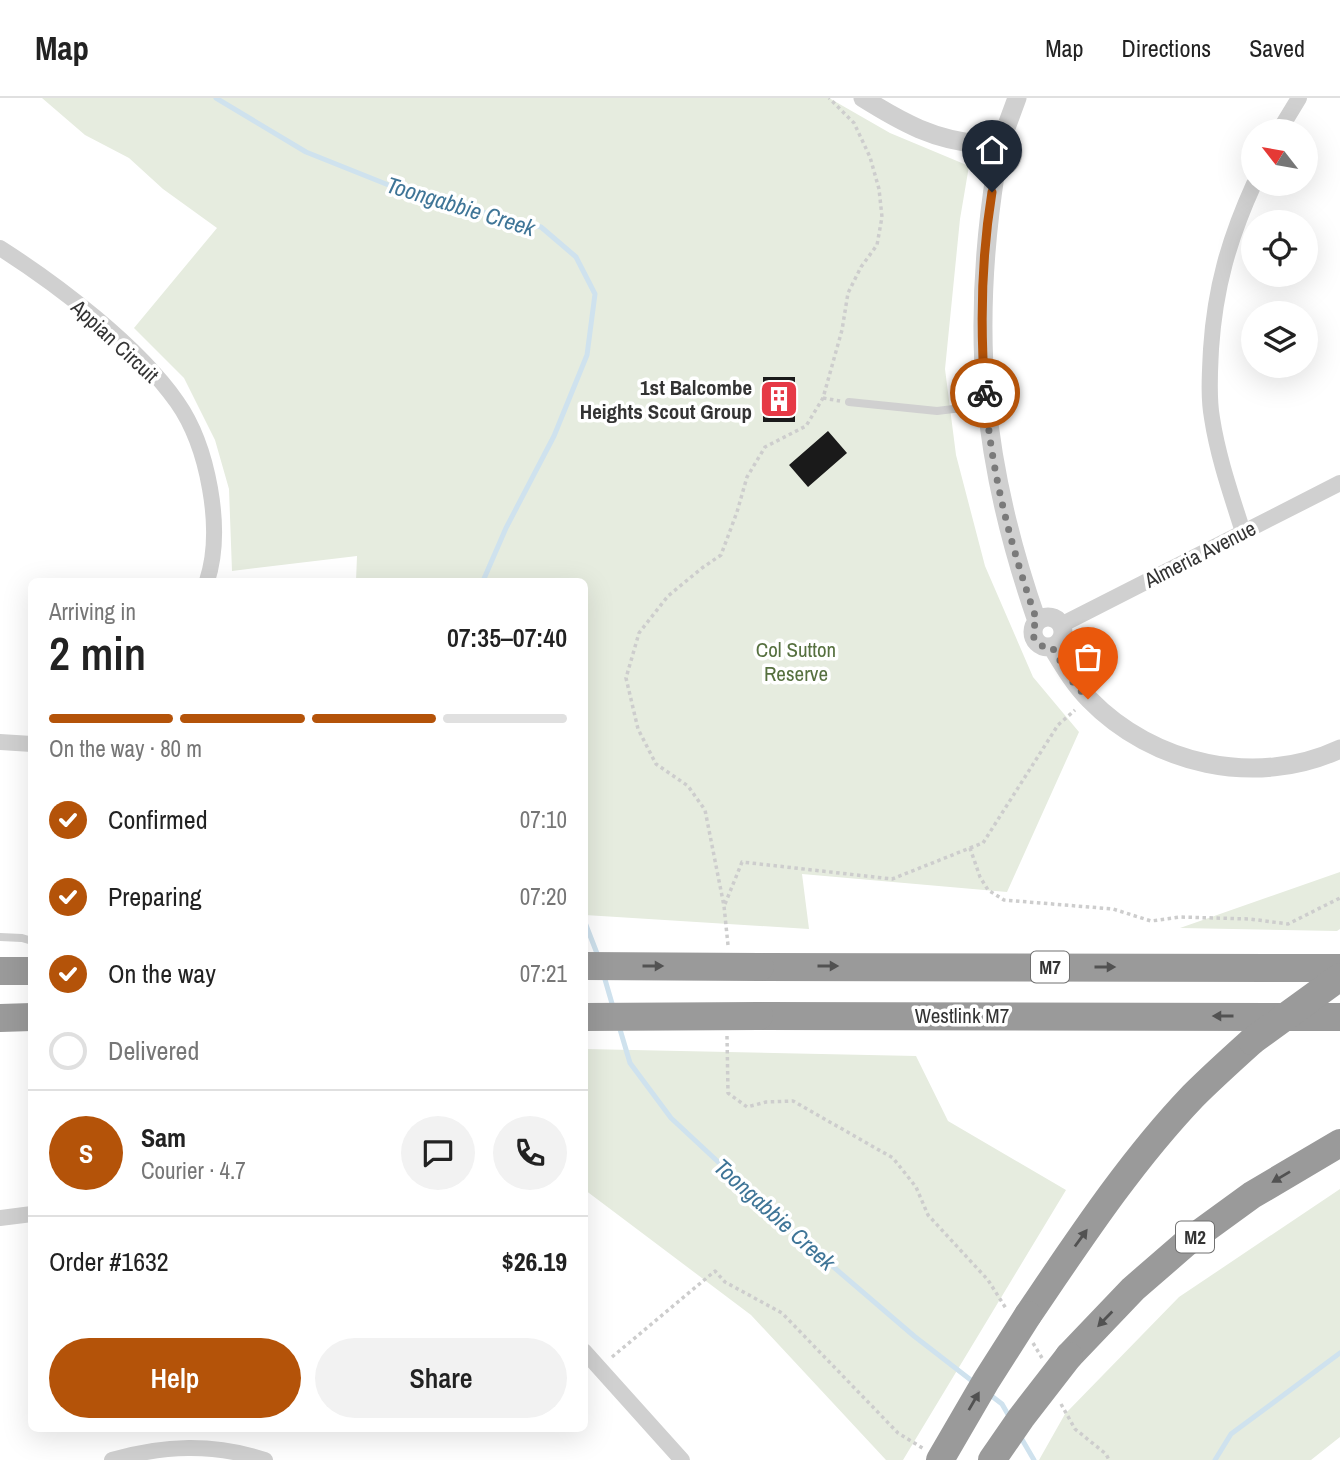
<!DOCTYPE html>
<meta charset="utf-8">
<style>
body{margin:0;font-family:"Archivo Narrow",sans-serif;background:#f2f2f2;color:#222;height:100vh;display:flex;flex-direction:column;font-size:26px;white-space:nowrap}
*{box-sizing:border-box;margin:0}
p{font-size:23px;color:#767676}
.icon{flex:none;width:38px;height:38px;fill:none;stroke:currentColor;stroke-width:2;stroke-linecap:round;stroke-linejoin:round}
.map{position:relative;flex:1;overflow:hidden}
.sheet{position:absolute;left:28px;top:480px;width:560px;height:854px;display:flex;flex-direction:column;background:#fff;border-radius:10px;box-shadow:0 7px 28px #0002}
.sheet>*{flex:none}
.needle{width:46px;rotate:301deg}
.controls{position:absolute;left:1241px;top:21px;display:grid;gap:14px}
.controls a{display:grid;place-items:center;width:77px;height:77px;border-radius:50%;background:#fff;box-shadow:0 7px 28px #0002;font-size:35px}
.pin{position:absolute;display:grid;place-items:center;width:60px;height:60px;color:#fff;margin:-72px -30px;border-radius:50% 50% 50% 0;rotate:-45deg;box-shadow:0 0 7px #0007}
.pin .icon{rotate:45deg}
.courier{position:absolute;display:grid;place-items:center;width:70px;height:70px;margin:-35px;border:5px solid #b45309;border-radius:50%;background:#fff;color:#222;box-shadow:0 2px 9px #0007}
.summary em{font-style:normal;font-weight:600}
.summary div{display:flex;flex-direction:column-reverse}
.summary{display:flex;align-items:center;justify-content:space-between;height:119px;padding:0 21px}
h1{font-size:46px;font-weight:600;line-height:52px}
.bar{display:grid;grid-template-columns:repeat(4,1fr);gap:10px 7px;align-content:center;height:84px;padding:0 21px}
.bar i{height:9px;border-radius:5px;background:#e0e0e0}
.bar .selected{background:#b45309}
.bar p{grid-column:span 4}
.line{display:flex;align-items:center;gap:18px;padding:0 21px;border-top:2px solid #e0e0e0}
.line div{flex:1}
.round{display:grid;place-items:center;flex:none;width:74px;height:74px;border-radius:37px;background:#f2f2f2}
ol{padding:0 21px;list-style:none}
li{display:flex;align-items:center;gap:21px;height:77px}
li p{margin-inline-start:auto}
li .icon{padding:7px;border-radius:50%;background:#b45309;color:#fff;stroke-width:4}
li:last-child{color:#767676}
li i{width:38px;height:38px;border:4px solid #e0e0e0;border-radius:50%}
.cta{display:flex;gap:14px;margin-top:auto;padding:14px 21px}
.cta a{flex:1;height:80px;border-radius:42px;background:#b45309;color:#fff;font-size:28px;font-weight:600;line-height:80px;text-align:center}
.cta a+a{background:#f2f2f2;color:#222}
header{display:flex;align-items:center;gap:42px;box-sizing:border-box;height:98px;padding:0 35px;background:#fff;border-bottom:2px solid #e0e0e0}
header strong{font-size:33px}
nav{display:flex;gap:38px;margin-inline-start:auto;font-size:24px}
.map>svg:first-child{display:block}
.green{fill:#e6ecdf}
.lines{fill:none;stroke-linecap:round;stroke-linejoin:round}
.stream{stroke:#cfe2ee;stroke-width:5}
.building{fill:#1a1a1a}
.path{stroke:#cdcdcd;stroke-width:3.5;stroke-dasharray:3.5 3.5;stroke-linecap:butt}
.service{stroke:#d0d0d0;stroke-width:8}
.minor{stroke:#d0d0d0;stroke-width:16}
.tertiary{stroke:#d0d0d0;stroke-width:19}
.motorway{stroke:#9a9a9a;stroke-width:28}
.motorway-bridge{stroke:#9a9a9a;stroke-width:28}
.oneway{fill:#525252}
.done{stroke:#7a7a7a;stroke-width:7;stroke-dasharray:0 12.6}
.route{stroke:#b45309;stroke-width:9}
.labels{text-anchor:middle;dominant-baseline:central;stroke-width:7;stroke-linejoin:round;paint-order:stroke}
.shield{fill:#fff;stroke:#707070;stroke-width:2}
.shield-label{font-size:19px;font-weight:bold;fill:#333}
.street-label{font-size:21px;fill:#333;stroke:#fff}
.poi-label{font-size:21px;font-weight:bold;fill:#333;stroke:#fff;text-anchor:end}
.park-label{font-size:21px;fill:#56703f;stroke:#fff}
.water-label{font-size:23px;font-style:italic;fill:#3f7597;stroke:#fff}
</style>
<header>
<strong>Map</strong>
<nav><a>Map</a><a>Directions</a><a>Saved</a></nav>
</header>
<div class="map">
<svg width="1340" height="1362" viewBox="0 0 1340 1362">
<rect width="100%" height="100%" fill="#fff"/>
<!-- green -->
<path class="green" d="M 42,0 L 829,0 L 890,35 L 969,68 L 960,121 L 945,271 L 956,357 L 985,468 L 1033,579 L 1079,634 L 1007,794 L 802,776 L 809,831 L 585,817 L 584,483 L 356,483 L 357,458 L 232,473 L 229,391 L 215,342 L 184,280 L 134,230 L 217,130 L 163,91 L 129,60 L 85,37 Z
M 1340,774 L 1340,831 L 1337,833 L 1180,830 Z
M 585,951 L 916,958 L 948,1023 L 1066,1092 L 903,1362 L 886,1362 L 751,1217 L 585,1092 Z
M 1340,1091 L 1340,1339 L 1311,1362 L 1039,1362 L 1065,1316 L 1179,1199 Z"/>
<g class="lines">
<!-- stream -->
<path class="stream" d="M 216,0 L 306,54 L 411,96 L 541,129 L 576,159 L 595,196 L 587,257 L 554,338 L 506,430 L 483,483
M 584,822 L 598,858
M 604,878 L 613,909
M 619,928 L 630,965 L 671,1020 L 802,1142 L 914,1238 L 976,1286
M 989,1296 L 1002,1306 L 1010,1320
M 1020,1338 L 1034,1362
M 1215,1362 L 1231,1336 L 1340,1255"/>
</g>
<!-- building -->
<path class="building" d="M 763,279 L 795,279 L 795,324 L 763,324 Z
M 828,333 L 847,355 L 808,389 L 789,367 Z"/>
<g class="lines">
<!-- path -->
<path class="path" d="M 823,300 L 840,303
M 970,750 L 983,745 L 1058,627 L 1075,612
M 725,806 L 742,764 L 892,781 L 970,750 L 980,779 L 988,792 L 1004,802 L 1113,811 L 1151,823 L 1180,819 L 1250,821 L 1288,826 L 1340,800
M 728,847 L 724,808 L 705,712 L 688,688 L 656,666 L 638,631 L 626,580 L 639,535 L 668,498 L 702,470 L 721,457 L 737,414 L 747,379 L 765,349 L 806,328 L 823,300 L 842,232 L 848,195 L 861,169 L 877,147 L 882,119 L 879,91 L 870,59 L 854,25 L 829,0
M 727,938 L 728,995 L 747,1009 L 766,1004 L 793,1003 L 893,1060 L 916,1089 L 928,1117 L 988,1182 L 1007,1212
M 1033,1245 L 1042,1260
M 612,1259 L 715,1173 L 725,1184 L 782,1215 L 898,1335 L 924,1351
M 1061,1306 L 1075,1331 L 1106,1356 L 1109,1362"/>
<!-- service -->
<path class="service" d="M 849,304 L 937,313 L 986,307
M 0,839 L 22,840 L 32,843"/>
<!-- minor -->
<path class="minor" d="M 1279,33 L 1299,0
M 0,150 C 58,187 137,247 177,304 C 208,348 224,431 207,483
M 1243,434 C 1231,396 1218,359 1212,320 C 1208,298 1210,273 1211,251 C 1215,190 1229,141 1254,86
M 1061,527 L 1340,385
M 0,644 L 32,646
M 0,1120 L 32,1116
M 584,1253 L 682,1362
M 112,1362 C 164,1347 213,1345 265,1362"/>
<!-- tertiary -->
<path class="tertiary" d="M 863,0 C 903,25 934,42 981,46
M979 54a17 17 0 1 1 34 0a17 17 0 1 1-34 0Z
M 1003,38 L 1017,0
M 996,71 C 970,235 982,366 1037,523
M1033 534a15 15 0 1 1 30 0a15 15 0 1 1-30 0Z
M 1052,549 C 1063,567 1074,586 1089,601 C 1153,667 1256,690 1340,651"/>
<!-- motorway -->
<path class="motorway" d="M 760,869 L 1340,870
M 0,873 L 32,873
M 759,918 L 1340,919
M 0,920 L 32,919
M 1028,1217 C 1079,1142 1130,1064 1193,998 C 1212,979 1232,961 1252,943
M 1069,1258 L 1133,1191 L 1186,1145 L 1252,1097 L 1340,1045"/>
<!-- motorway-bridge -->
<path class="motorway-bridge" d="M 584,868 L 760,869
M 584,919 L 759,918
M 1252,943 L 1340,879
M 940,1362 L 986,1283 L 1028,1217
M 992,1362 L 1021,1320 L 1069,1258"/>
</g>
<!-- one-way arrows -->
<defs><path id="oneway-solid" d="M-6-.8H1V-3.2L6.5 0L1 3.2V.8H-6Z" transform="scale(1.75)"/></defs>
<g class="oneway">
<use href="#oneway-solid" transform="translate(653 868)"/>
<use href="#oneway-solid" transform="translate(828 868)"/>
<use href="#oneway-solid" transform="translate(1105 869)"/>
<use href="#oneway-solid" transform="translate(1223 918) rotate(180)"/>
<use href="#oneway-solid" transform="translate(1281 1079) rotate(149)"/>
<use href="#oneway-solid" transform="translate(1081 1140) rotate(-54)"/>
<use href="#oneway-solid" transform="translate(1105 1221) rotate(134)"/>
<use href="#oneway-solid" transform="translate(974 1303) rotate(-60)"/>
</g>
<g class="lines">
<!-- done -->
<path class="done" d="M 985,295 C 991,374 1011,449 1037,523 L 1033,530 L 1034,541 L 1042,548 L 1052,549 L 1073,584 L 1088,601"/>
<!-- route -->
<path class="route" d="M 985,295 C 980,228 981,161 992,94"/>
</g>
<!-- icons -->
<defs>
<g id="building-square" transform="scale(2.0125)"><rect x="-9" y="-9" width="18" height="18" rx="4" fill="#e63946" stroke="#fff"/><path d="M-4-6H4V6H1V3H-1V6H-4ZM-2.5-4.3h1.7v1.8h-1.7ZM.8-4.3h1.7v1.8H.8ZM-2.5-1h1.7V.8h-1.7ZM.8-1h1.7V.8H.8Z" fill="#fff"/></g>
</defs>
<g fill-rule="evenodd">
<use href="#building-square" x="779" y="301"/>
</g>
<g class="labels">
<!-- shield labels -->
<g class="shield">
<rect x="1031" y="853.5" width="38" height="31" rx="5"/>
<rect x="1176" y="1123.5" width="38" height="31" rx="5"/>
</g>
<g class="shield-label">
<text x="1050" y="869">M7</text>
<text x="1195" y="1139">M2</text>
</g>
<!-- street labels -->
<g class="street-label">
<text transform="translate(115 243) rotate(43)">Appian Circuit</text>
<text transform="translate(1200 456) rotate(-27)">Almeria Avenue</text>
<text x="962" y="917">Westlink M7</text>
</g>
<!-- poi labels -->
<g class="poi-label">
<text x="752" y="289">1st Balcombe<tspan x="752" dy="24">Heights Scout Group</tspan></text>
</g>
<!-- park labels -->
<g class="park-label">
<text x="796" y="551">Col Sutton<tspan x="796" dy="24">Reserve</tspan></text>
</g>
<!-- water labels -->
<g class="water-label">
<text transform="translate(461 108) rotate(17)">Toongabbie Creek</text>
<text transform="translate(775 1116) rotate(42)">Toongabbie Creek</text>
</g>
</g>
</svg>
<div class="controls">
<a><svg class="needle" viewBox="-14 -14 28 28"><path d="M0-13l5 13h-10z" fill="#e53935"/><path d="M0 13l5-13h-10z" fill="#767676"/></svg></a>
<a><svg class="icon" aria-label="locate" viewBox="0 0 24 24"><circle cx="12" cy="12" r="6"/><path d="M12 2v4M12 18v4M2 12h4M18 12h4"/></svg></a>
<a><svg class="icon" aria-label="layers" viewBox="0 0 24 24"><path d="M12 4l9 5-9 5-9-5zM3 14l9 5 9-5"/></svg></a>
</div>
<div class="pin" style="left:1088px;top:601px;background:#ea580c"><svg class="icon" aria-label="bag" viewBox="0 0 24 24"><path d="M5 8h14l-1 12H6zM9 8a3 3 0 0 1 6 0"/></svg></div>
<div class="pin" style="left:992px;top:94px;background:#1f2937"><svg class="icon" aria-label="home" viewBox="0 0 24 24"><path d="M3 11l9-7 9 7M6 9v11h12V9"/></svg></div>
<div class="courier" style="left:985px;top:295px"><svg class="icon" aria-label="bike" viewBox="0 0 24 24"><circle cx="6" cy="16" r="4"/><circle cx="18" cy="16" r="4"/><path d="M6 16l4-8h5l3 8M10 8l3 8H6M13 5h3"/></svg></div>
<section class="sheet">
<div class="summary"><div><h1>2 min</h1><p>Arriving in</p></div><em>07:35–07:40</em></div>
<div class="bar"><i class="selected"></i><i class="selected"></i><i class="selected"></i><i></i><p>On the way · 80 m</p></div>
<ol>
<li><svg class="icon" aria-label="check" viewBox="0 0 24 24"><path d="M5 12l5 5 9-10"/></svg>Confirmed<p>07:10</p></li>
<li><svg class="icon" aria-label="check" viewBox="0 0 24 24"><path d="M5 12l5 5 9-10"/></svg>Preparing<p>07:20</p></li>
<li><svg class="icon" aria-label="check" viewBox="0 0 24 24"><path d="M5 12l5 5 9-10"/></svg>On the way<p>07:21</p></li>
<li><i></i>Delivered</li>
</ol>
<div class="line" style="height:126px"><b class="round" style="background:#b45309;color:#fff">S</b><div><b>Sam</b><p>Courier · 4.7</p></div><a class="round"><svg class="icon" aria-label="chat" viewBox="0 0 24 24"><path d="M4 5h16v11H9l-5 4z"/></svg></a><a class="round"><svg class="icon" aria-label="phone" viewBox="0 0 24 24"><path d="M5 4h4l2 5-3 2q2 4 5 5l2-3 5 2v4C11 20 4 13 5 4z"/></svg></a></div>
<div class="line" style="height:91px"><div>Order #1632</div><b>$26.19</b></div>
<div class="cta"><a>Help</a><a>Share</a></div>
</section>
</div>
